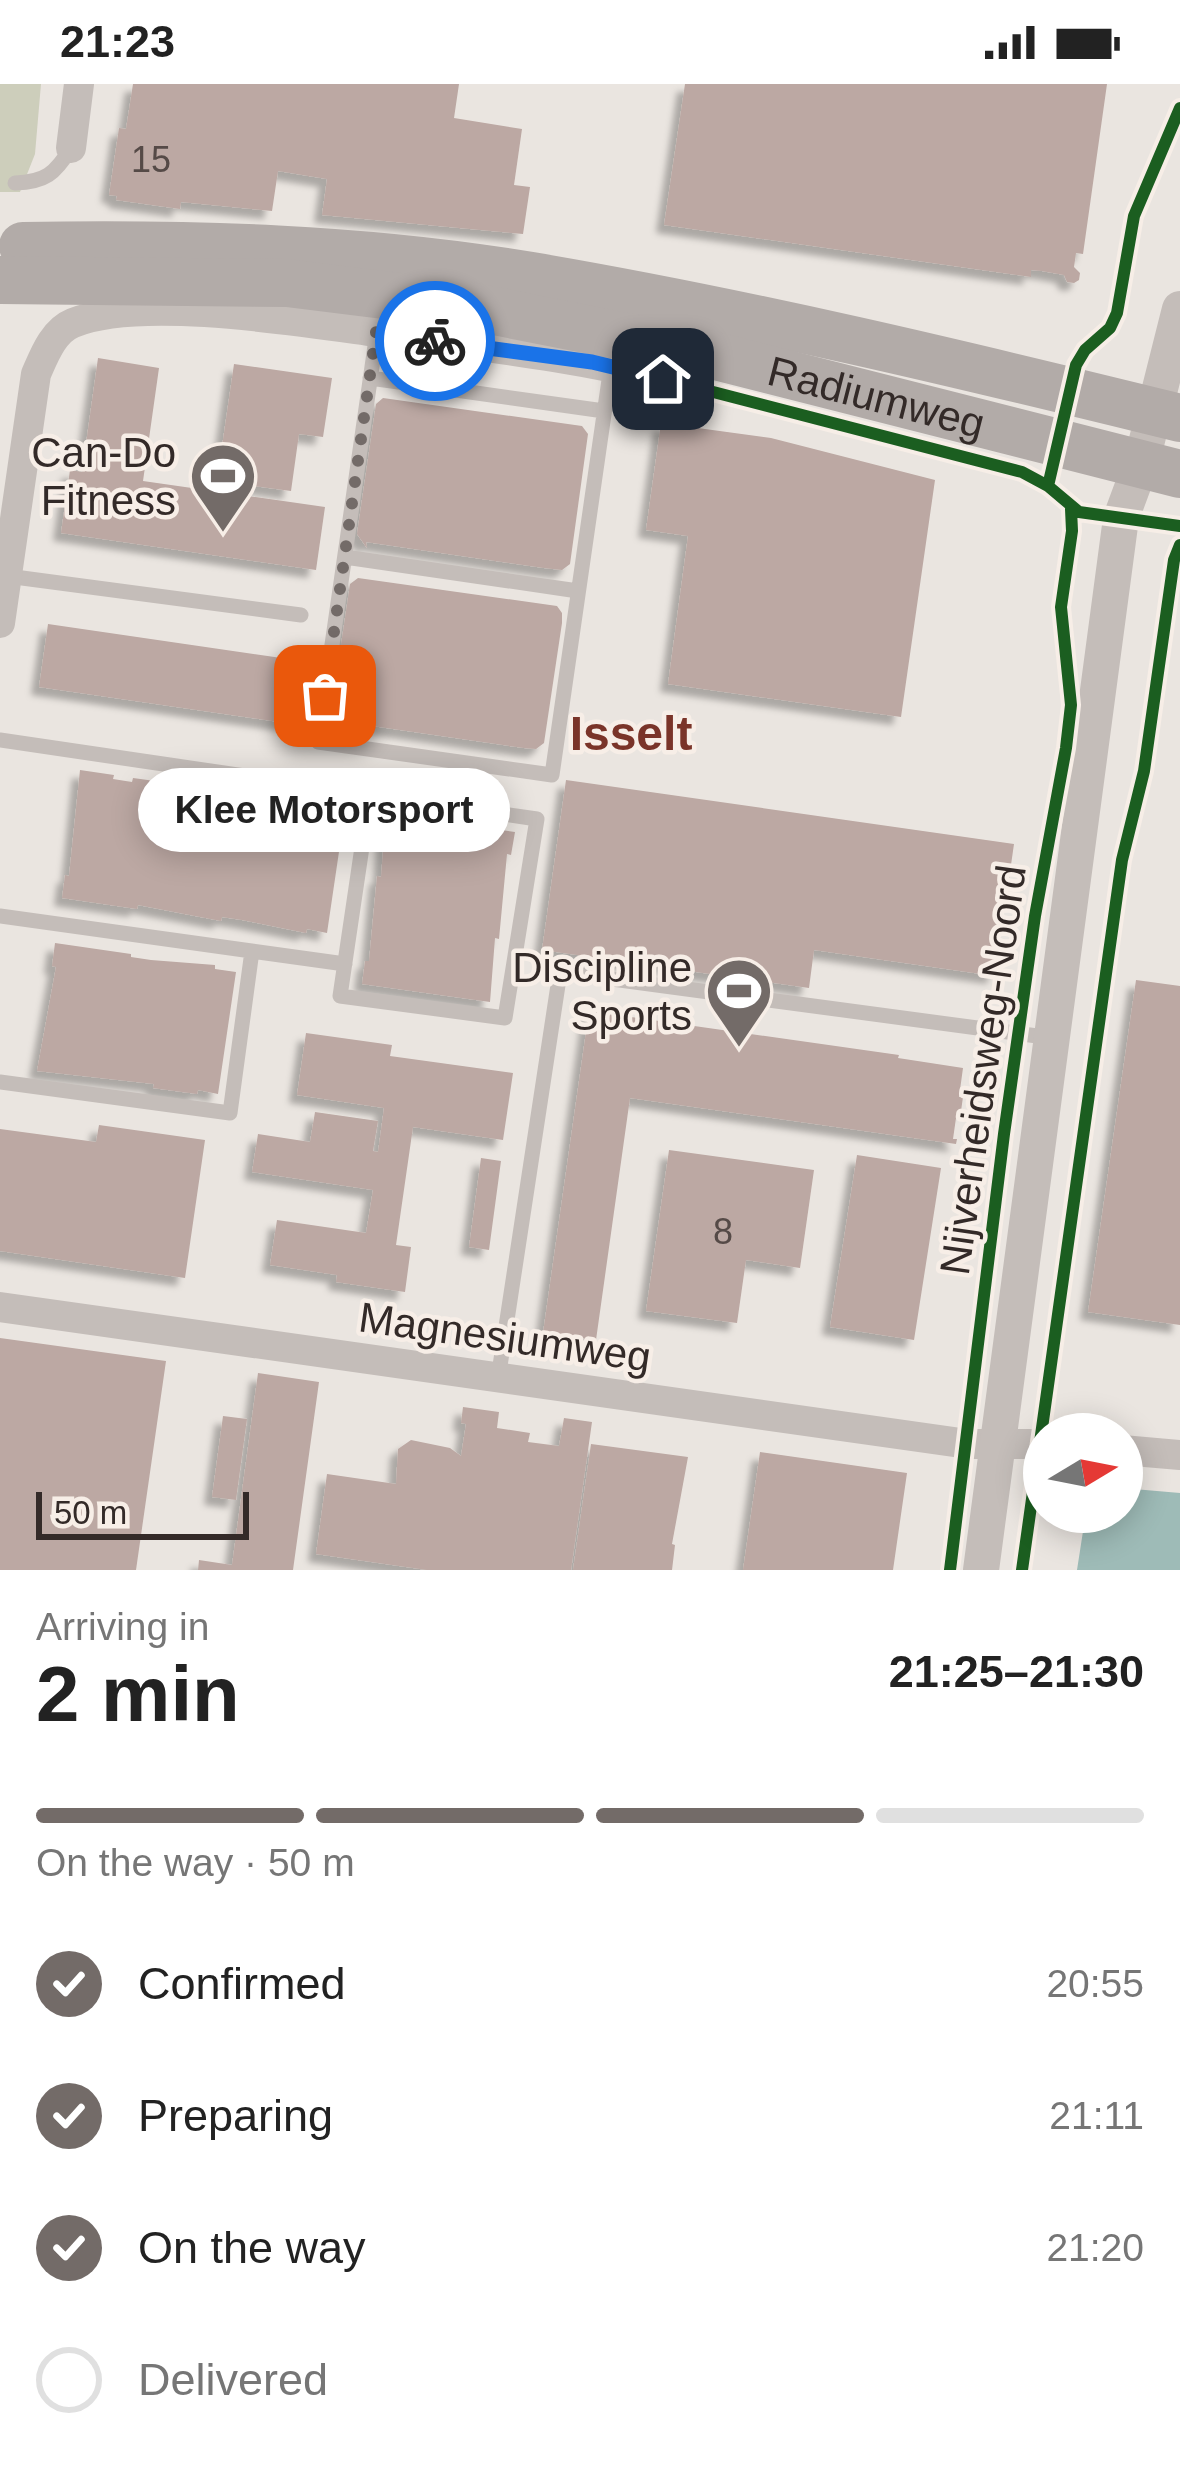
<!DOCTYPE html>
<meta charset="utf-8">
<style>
body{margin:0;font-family:Arial,sans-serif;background:#f6f6f6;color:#222;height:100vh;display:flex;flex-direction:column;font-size:45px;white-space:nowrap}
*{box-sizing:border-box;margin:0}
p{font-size:39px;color:#767676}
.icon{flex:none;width:66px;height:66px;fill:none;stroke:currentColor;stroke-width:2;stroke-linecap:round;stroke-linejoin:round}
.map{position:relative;height:1486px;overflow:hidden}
.panel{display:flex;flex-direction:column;background:#fff;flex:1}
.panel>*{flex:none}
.needle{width:78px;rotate:80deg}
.controls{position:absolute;left:1023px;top:1329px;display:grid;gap:24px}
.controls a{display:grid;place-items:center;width:120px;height:120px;border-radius:50%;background:#fff;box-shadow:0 6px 30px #0003;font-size:60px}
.scale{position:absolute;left:36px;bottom:30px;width:213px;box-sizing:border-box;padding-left:12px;border:6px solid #332a28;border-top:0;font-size:33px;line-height:42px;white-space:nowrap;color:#332a28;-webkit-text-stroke:9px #f7eee7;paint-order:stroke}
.pin{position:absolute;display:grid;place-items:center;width:102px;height:102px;color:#fff;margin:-51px;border-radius:24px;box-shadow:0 6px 18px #0006}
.courier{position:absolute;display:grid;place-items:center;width:120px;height:120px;margin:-60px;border:9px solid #1a73e8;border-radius:50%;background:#fff;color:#222;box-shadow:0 3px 15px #0007}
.bubble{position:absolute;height:84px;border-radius:42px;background:#fff;box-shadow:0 6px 30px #0003;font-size:39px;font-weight:600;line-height:84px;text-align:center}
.headline em{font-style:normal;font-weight:600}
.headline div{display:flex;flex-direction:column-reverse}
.headline{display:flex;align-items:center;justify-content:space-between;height:204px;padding:0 36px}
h1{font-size:78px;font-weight:600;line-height:90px}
.bar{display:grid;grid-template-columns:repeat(4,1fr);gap:18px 12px;align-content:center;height:144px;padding:0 36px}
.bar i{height:15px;border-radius:9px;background:#e0e0e0}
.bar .selected{background:#736b68}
.bar p{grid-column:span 4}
ol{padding:0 36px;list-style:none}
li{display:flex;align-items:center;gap:36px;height:132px}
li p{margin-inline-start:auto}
li .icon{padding:12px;border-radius:50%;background:#736b68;color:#fff;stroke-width:4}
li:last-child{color:#767676}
li i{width:66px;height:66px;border:6px solid #e0e0e0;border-radius:50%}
.status{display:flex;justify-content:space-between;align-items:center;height:84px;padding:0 60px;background:#fff;direction:ltr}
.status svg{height:33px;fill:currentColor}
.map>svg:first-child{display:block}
.green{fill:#cdcebb}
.water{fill:#9ebbb7}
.building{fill:#bca8a3;filter:url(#shadow)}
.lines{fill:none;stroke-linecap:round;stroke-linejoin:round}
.service{stroke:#c4bdb9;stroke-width:15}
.minor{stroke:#c4bdb9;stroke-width:30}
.tertiary{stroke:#c4bdb9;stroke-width:36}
.primary{stroke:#b2aba8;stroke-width:48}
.cycleway-casing{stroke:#f7eee7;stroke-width:20}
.cycleway{stroke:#1b5e20;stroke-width:12}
.done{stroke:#736b68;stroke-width:12;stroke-dasharray:0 21.6}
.route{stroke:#1a73e8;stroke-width:15}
.labels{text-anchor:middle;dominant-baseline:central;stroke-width:9;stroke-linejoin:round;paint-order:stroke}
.number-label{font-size:36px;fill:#554a47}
.street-label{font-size:42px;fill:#332a28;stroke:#f7eee7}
.poi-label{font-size:42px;fill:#332a28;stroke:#f7eee7;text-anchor:end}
.quarter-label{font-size:48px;font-weight:bold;fill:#7a3429;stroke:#f7eee7}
</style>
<div class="status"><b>21:23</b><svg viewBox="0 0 49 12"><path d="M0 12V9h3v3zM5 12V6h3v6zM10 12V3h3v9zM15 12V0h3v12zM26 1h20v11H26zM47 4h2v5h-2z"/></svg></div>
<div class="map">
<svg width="1180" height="1486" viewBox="0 0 1180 1486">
<defs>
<filter id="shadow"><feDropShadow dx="-8" dy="8" stdDeviation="3" flood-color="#0004"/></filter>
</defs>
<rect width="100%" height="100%" fill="#eae5e0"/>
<!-- green -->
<path class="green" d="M 0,0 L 41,0 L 35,70 L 20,108 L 0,108 Z"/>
<!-- water -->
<path class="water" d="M 1122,1404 L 1180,1409 L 1180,1486 L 1077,1486 L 1086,1428 L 1122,1428 Z"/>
<!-- building -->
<path class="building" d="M 133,0 L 459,0 L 454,34 L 522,45 L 514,101 L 530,103 L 523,150 L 322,131 L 327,95 L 278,87 L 272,127 L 181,118 L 180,125 L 116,116 L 117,112 L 109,111 L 119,44 L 126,45 Z
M 685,0 L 1107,0 L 1083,170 L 1076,169 L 1074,183 L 1080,189 L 1079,196 L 1074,199 L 1067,198 L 1064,191 L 1042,187 L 1031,186 L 1031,193 L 664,141 Z
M 98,274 L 159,284 L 143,397 L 325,423 L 316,486 L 61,449 L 70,386 L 82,388 Z
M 234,280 L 332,294 L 323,353 L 299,350 L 291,407 L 217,397 Z
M 383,314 L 582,342 L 588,350 L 570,480 L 562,486 L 544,484 L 366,458 L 367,464 L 357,450 L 376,320 Z
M 661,339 L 771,354 L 935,396 L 901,633 L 668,600 L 688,452 L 646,446 Z
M 358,494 L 557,522 L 562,529 L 562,539 L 544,659 L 536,665 L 524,664 L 338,637 L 332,629 L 333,615 L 350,500 Z
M 48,540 L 302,577 L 293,640 L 39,603 Z
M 80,686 L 114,691 L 113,695 L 132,698 L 133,694 L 155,697 L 155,701 L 195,706 L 196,703 L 279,718 L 280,714 L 345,727 L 327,849 L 307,845 L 306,849 L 242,836 L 222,833 L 221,837 L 138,821 L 137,825 L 62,814 L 65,791 L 69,792 Z
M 566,696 L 1014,760 L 995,892 L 814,866 L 809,904 L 542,866 Z
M 386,729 L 515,748 L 511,771 L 507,770 L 499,855 L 495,854 L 490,918 L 362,900 L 365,877 L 369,877 L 377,792 L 381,793 Z
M 55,859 L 131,870 L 131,873 L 151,876 L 215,881 L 215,885 L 236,888 L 218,1010 L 198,1006 L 197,1010 L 153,1004 L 154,1000 L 37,987 L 56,883 L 52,882 Z
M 1136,896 L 1180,902 L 1180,1241 L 1088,1228 Z
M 589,927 L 899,971 L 898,974 L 963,984 L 959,1013 L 963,1013 L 961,1027 L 957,1027 L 953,1055 L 957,1055 L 956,1060 L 630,1014 L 596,1256 L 543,1249 Z
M 306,949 L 392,961 L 390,972 L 513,989 L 503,1056 L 413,1043 L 396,1161 L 411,1163 L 405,1208 L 336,1198 L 337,1191 L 270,1181 L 277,1136 L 366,1149 L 373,1106 L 252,1088 L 258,1050 L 310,1058 L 315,1028 L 378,1037 L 373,1067 L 378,1068 L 384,1024 L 297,1011 Z
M 99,1041 L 205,1056 L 185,1194 L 0,1167 L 0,1045 L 96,1058 Z
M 669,1066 L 814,1086 L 800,1184 L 746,1176 L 737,1239 L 646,1227 Z
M 857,1071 L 941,1084 L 914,1256 L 830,1243 Z
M 481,1074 L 501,1077 L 489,1166 L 469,1163 Z
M 0,1254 L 166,1277 L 136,1486 L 0,1486 Z
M 258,1289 L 319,1298 L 293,1486 L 198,1486 L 199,1476 L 232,1481 Z
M 463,1323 L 499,1328 L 497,1344 L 530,1349 L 528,1358 L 559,1362 L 564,1334 L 592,1338 L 571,1486 L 427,1486 L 316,1470 L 327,1390 L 396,1400 L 398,1365 L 411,1356 L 450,1364 L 461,1372 L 466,1340 L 461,1339 Z
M 223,1332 L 247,1335 L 236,1416 L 212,1413 Z
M 591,1360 L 688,1373 L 672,1460 L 675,1461 L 672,1486 L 573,1486 Z
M 760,1368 L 907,1389 L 893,1486 L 743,1486 Z"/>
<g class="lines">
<!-- service -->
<path class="service" d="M 15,99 C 45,98 55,90 71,64
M 377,248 L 318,658 L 552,691 L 611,282
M 370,294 L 604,327
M 345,473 L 578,507
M 7,492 L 301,531
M 0,656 L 537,735 L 505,934 L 340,912 L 370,709
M 0,832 L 345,880
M 0,998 L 230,1029 L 252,867
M 498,1295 L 560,888 L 1052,954"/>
<!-- minor -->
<path class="minor" d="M 71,64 L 79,0
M 0,539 L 36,290 C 44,272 53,247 73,239 C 143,210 314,240 392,250 C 483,263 574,273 663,295
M 0,1223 L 968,1360 L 1044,1360
M 1122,1366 L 1180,1371"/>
<!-- tertiary -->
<path class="tertiary" d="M 981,1486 L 1121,434 L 1141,380 L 1180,225"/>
<!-- primary -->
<g class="primary">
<path d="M 23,162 C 191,159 365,164 531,192 C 749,229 965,281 1180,334"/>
<path id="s1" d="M 0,196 L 287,199 L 464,221 L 692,266 L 1180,390"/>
</g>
<!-- cycleway casing -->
<g class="cycleway-casing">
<path id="cycleway" d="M 663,295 L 1022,388 L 1048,402 L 1079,428 L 1180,442
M 1048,402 L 1076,281 L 1085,266 L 1110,244 L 1117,229 L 1134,132 L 1180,24
M 950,1486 L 1004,1050 L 1035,832 L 1066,664 L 1071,621 L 1061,523 L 1072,447 L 1071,425
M 1022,1486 L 1122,776 L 1144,687 L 1174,476 L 1180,461"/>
</g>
<!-- cycleway -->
<use href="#cycleway" class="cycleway"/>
</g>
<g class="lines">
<!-- done -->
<path class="done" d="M 325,612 L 376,248 L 435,257"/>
<!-- route -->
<path class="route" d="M 435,257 L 592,278 L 663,295"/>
</g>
<!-- icons -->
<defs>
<g id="stadium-pin" transform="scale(3.45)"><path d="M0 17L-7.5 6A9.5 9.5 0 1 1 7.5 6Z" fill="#736b68" stroke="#f7eee7"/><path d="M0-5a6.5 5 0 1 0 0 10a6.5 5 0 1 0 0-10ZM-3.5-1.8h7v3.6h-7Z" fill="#fff"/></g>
</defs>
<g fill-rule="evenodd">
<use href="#stadium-pin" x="223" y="392"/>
<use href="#stadium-pin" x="739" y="907"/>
</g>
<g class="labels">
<!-- number labels -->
<g class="number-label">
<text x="151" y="75">15</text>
<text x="723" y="1147">8</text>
</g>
<!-- street labels -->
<g class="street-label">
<text stroke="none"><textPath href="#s1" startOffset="888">Radiumweg</textPath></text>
<text transform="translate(983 986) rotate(-82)">Nijverheidsweg-Noord</text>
<text transform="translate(505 1253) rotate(8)">Magnesiumweg</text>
</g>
<!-- poi labels -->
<g class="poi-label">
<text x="176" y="368">Can-Do<tspan x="176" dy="48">Fitness</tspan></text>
<text x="692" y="883">Discipline<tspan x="692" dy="48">Sports</tspan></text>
</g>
<!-- quarter labels -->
<g class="quarter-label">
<text x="631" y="649">Isselt</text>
</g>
</g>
</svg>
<div class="controls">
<a><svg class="needle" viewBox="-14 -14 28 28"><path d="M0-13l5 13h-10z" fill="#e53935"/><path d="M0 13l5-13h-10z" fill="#767676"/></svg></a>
</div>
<div class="scale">50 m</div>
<div class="pin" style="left:325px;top:612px;background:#ea580c"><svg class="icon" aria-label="bag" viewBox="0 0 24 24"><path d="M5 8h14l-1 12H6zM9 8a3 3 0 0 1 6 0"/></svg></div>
<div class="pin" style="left:663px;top:295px;background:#1f2937"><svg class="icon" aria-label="home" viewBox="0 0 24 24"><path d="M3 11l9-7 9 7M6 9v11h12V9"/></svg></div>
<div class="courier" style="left:435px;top:257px"><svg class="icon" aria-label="bike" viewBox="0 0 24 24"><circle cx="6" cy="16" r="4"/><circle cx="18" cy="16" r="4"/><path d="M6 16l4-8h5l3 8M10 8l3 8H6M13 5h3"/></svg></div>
<div class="bubble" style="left:138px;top:684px;width:372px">Klee Motorsport</div>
</div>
<section class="panel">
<div class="headline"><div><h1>2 min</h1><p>Arriving in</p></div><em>21:25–21:30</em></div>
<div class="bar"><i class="selected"></i><i class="selected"></i><i class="selected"></i><i></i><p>On the way · 50 m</p></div>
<ol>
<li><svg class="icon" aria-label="check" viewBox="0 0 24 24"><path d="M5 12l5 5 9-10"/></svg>Confirmed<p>20:55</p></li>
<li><svg class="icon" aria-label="check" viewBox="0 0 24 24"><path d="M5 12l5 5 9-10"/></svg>Preparing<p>21:11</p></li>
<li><svg class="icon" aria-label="check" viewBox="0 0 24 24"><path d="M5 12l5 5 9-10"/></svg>On the way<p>21:20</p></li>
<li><i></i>Delivered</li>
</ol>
</section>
